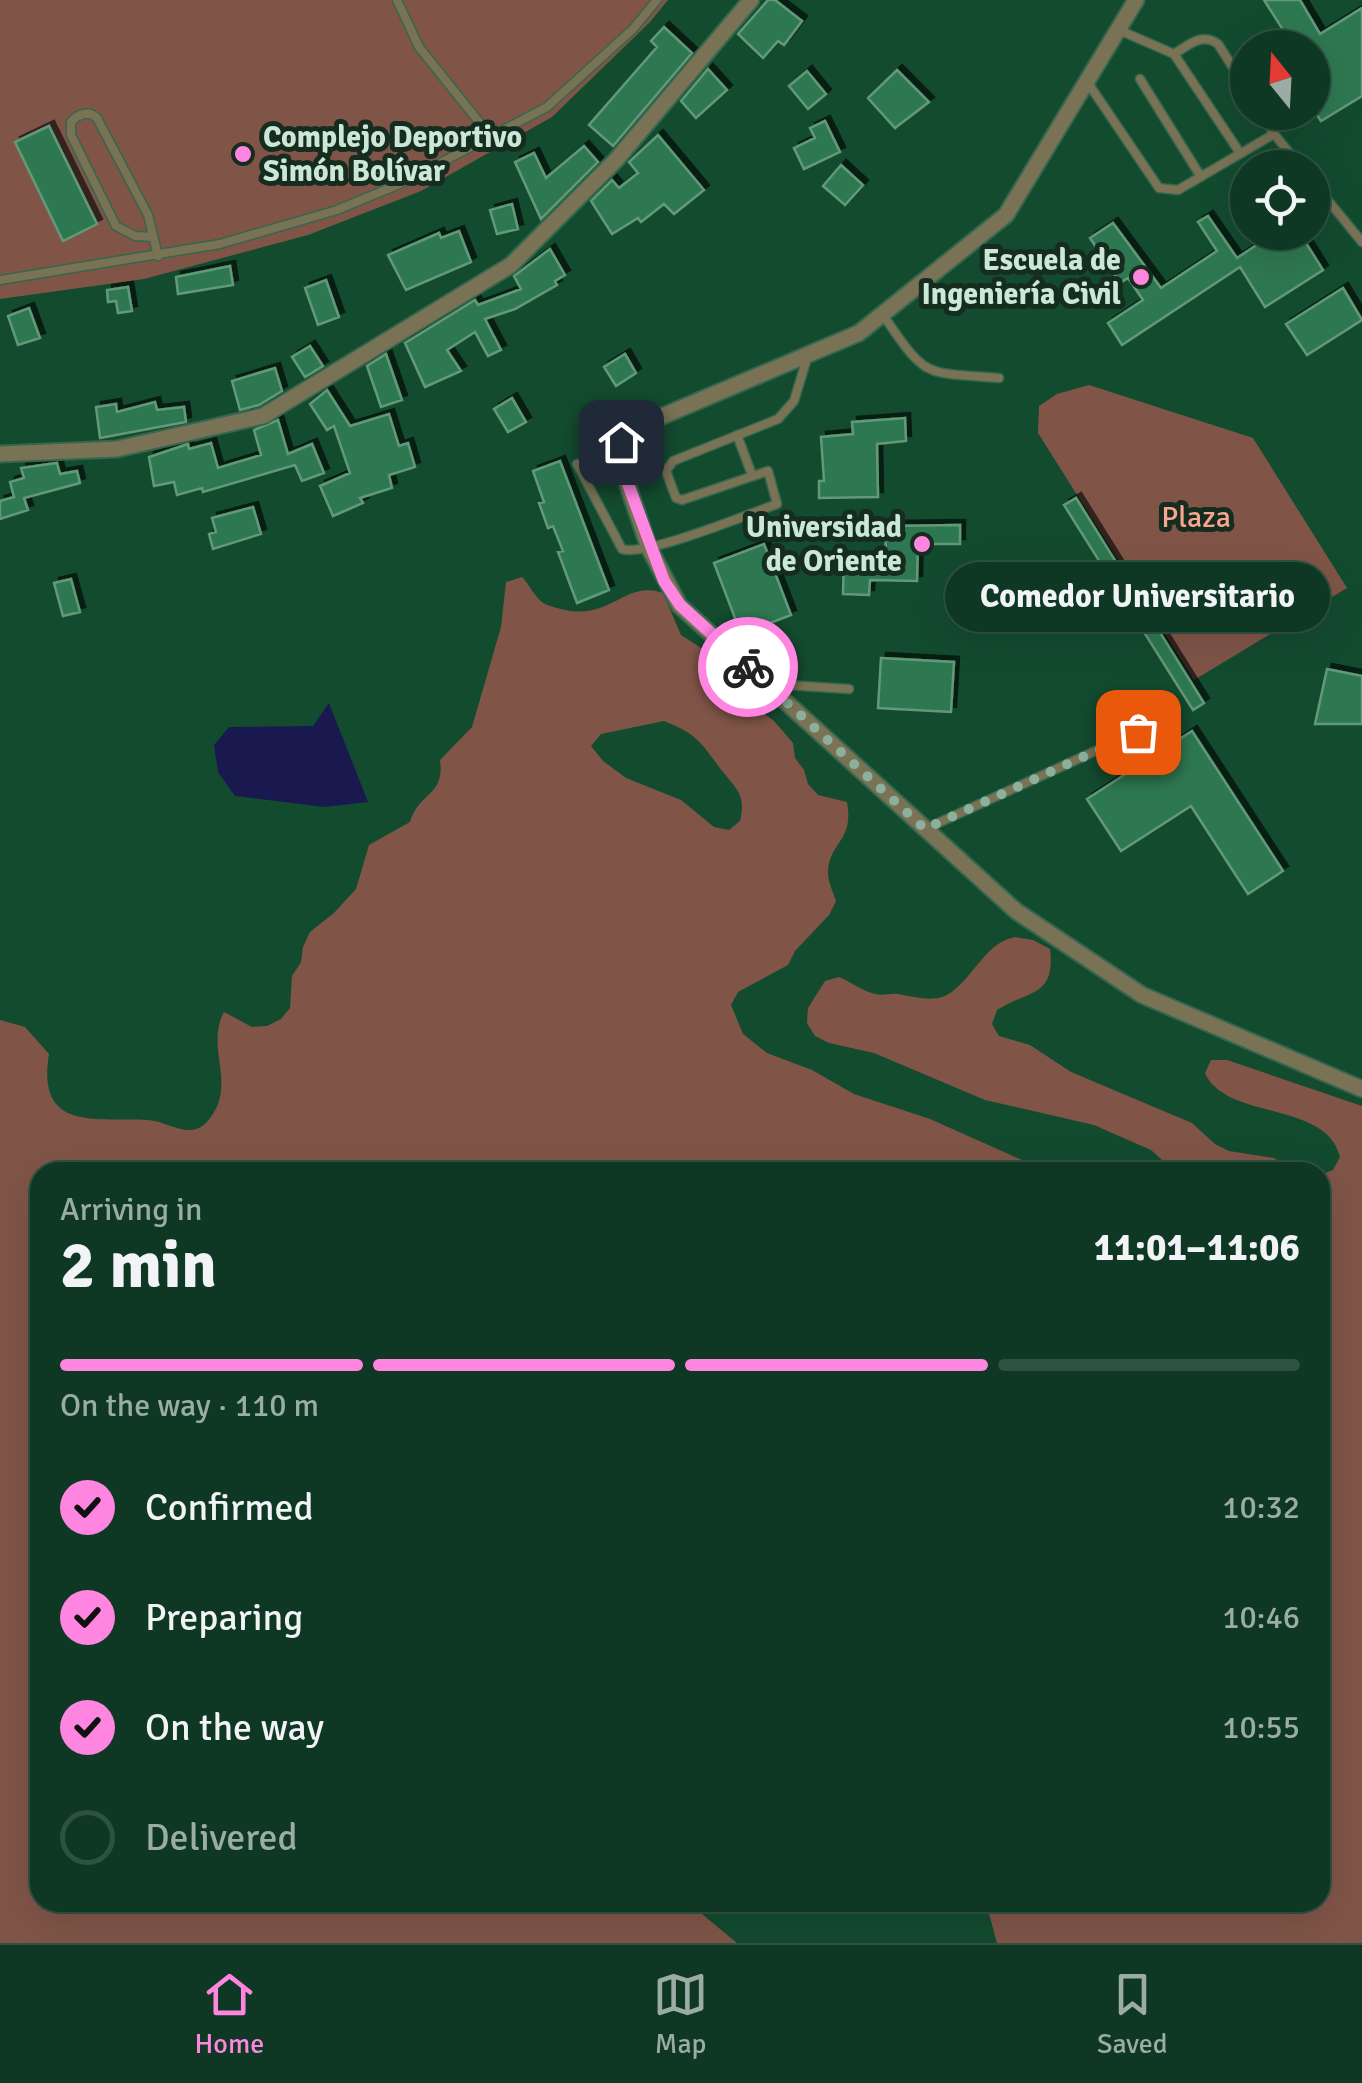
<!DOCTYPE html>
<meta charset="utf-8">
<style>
body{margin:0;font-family:Signika,sans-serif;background:#173f2b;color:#f1f3f6;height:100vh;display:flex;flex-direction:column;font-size:38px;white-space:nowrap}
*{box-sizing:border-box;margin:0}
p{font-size:32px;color:#9baca6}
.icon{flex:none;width:55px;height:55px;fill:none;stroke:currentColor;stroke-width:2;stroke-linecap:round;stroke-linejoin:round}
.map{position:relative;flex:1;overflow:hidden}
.details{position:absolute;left:30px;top:1162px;width:1300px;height:750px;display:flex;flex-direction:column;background:#0e3823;border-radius:30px;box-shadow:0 10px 40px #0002,0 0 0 2px #2e5241}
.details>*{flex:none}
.needle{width:65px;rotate:342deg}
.fabs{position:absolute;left:1230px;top:30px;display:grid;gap:20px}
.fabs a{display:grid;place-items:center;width:100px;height:100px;border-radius:50%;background:#0e3823;box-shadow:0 10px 40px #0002,0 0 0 2px #2e5241;font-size:50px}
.pin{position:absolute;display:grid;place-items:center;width:85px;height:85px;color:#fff;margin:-42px;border-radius:20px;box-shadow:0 5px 15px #0006}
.courier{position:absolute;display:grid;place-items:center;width:100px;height:100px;margin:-50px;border:8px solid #fe86e1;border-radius:50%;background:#fff;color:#222;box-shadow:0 2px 12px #0007}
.bubble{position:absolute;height:70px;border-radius:35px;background:#0e3823;box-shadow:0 10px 40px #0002,0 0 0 2px #2e5241;font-size:32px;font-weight:800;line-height:70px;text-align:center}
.overview em{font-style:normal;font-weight:800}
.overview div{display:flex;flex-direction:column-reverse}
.overview{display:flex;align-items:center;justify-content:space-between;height:170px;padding:0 30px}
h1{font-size:65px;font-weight:800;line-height:75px}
.bar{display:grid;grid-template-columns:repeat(4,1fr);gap:15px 10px;align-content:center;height:120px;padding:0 30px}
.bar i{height:12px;border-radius:8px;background:#2e5241}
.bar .current{background:#fe86e1}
.bar p{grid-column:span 4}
ol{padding:0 30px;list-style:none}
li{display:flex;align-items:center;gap:30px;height:110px}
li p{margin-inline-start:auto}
li .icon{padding:10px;border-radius:50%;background:#fe86e1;color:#111;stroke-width:4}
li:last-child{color:#9baca6}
li i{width:55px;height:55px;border:5px solid #2e5241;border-radius:50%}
.dock{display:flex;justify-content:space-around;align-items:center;height:140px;border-top:2px solid #2e5241;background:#0e3823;font-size:28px;color:#9baca6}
.dock a{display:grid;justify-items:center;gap:5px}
.dock .current{color:#fe86e1}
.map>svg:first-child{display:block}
.green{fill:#805548;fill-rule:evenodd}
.water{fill:#19194f}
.building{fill:#2e7851;stroke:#629978;stroke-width:2.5;filter:url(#shadow)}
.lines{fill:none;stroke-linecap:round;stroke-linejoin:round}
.service-casing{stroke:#34674d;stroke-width:11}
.minor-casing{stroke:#34674d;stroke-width:19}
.service{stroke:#797255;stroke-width:8}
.minor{stroke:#797255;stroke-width:15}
.done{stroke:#8bb09b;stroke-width:10;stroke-dasharray:0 18}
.route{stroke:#fe86e1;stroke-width:12}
.poi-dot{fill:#fe86e1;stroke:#152c1f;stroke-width:4}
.labels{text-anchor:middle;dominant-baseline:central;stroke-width:10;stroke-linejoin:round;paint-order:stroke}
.poi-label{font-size:30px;font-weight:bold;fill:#cbe7d5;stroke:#152c1f;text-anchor:end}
.park-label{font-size:30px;fill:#f8a78f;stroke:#152c1f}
</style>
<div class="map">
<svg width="1362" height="1943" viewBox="0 0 1362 1943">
<defs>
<filter id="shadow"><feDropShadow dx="5" dy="-5" stdDeviation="0" flood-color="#0009"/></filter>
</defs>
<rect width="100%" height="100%" fill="#134b2f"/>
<!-- green -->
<path class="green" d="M 0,0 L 668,0 L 650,22 L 552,117 L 421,191 L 308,235 L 144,279 L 0,299 Z
M 1089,385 L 1253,438 L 1347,588 L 1194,680 L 1038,433 L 1039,406 L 1057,394 Z
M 522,577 C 529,584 534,596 542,602 C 547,606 558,608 565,610 C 612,620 624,580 663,593 L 681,635 L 712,655 L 737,693 L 774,721 L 793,743 L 795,758 L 804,770 L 808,784 L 818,795 L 847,802 C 854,841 831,840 828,870 C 827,880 833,892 836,901 L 829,915 L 795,951 L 788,965 L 738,992 L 731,1005 L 743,1034 L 767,1053 L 812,1070 L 854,1094 L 930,1119 L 1022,1160 L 1059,1172 L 40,1172 L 40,1902 L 695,1903 L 702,1914 L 737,1943 L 0,1943 L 0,1020 L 25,1027 L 49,1054 C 36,1133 97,1117 148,1120 C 167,1121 189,1140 206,1123 C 240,1086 204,1049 224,1012 L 252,1027 L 267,1026 L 281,1019 L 290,1008 L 292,976 L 301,962 L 303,947 L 310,932 L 334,913 L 356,889 L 369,845 L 410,822 C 419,791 445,797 440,760 L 472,727 L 501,627 L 506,582 ZM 664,721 C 701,736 701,744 723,772 C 738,790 746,797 740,821 L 729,830 L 714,827 L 681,800 L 626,778 L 603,761 L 591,746 L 601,734 Z
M 1015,937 L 1033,940 L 1050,949 C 1056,997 1028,990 997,1010 L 992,1024 L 999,1036 L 1030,1045 L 1071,1072 L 1192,1123 L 1215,1144 L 1229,1151 L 1274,1158 L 1295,1172 L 1175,1172 L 1151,1150 L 1094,1125 L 985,1100 L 874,1053 L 829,1043 L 815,1036 L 807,1023 L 808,1008 L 825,981 L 839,977 C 851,982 862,991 875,994 C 883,996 891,993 898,994 C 939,1002 946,1003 973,970 C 987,954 994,942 1015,937 Z
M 1211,1060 L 1227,1060 L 1362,1106 L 1362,1943 L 997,1943 L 988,1910 L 980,1903 L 1320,1902 L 1320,1175 L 1333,1170 L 1340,1157 C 1327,1100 1226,1121 1205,1073 Z"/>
<!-- water -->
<path class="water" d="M 329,703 L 368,802 L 324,807 L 235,796 L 218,772 L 214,745 L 229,727 L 313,726 Z"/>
<!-- building -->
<path class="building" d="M 768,0 L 775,0 L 802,21 L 784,45 L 778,41 L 763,58 L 738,34 Z
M 1264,0 L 1300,0 L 1320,34 L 1362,8 L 1362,96 L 1321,121 L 1312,108 L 1312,48 L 1300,48 L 1290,30 L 1285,33 Z
M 664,27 L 692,53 L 613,146 L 589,125 L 657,47 L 651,41 Z
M 708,69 L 727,90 L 696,118 L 681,101 Z
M 897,70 L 929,102 L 895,128 L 868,98 Z
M 807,71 L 826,94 L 808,109 L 789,86 Z
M 825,121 L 840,152 L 804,169 L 794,148 L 815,138 L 810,128 Z
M 49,126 L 97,224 L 63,241 L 15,142 Z
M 658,135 L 704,190 L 674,214 L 664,204 L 641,222 L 638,218 L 612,234 L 591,201 L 612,180 L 619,188 L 638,173 L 629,162 Z
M 584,146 L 598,162 L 541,219 L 515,162 L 534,153 L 546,178 Z
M 841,165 L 863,185 L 845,205 L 823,186 Z
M 512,204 L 518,229 L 497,234 L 490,210 Z
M 1208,216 L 1237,258 L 1276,232 L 1299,232 L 1323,270 L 1265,307 L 1240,267 L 1122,345 L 1108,323 L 1143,300 L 1128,278 L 1120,283 L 1090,238 L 1113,223 L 1161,288 L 1217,251 L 1198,222 Z
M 459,231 L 471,262 L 406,290 L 388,255 L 439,233 L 441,238 Z
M 550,249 L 565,275 L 555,281 L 557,285 L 515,309 L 485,319 L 501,350 L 488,356 L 475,332 L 447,350 L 461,371 L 425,387 L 405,343 L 475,300 L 478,305 L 521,289 L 514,276 Z
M 230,266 L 233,285 L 178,294 L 176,277 Z
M 326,280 L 339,317 L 318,325 L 305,288 Z
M 128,287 L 132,311 L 118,313 L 116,301 L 108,302 L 107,290 Z
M 1343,288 L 1362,320 L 1307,355 L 1286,324 Z
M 29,308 L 40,338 L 18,345 L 8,316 Z
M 310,346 L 323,366 L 305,377 L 292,357 Z
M 386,354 L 402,400 L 381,407 L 367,366 Z
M 625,354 L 636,373 L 616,386 L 604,367 Z
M 275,368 L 282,391 L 259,405 L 240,410 L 232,381 Z
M 327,390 L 350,426 L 389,414 L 399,446 L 408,443 L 415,467 L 389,475 L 392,488 L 360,498 L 363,503 L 333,516 L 320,486 L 350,473 L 334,426 L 327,430 L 310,404 Z
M 512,398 L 526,422 L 508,432 L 494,409 Z
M 155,402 L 157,410 L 184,407 L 186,422 L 100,438 L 96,407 L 116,404 L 117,412 Z
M 905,418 L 906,441 L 877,444 L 878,497 L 819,498 L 819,481 L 824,481 L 821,437 L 853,434 L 852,422 Z
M 278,420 L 288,454 L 312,444 L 324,473 L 302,481 L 295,465 L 203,492 L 202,488 L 177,495 L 174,482 L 154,486 L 149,457 L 188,444 L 189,449 L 211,443 L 218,468 L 261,455 L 254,430 Z
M 560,461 L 609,590 L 577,603 L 558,552 L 563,551 L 553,526 L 548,528 L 539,503 L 544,502 L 533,471 Z
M 57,463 L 60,474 L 77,471 L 80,483 L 24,498 L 28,510 L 0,519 L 0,501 L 14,497 L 10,482 L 24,478 L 21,468 Z
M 1076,498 L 1204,703 L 1193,710 L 1064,505 Z
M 253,507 L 261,534 L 213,549 L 209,534 L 216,532 L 212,518 Z
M 960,525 L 960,544 L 918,544 L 917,581 L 870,580 L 869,595 L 843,594 L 844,557 L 886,558 L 885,526 Z
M 764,544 L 791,615 L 741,634 L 714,563 Z
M 71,579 L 80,612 L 63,616 L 54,583 Z
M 881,658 L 954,662 L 951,712 L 878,708 Z
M 1327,669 L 1362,676 L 1362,724 L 1315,724 Z
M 1192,731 L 1283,871 L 1248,894 L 1191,806 L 1121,851 L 1087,799 Z"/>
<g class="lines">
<!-- service casing -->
<g class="service-casing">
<path id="service" d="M 397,0 L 419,47 L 491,137
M 1119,30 L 1174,54 L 1240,153
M 1174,54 C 1189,45 1202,32 1218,44 L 1248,91
M 1140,79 L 1201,177
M 1088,83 L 1159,188 L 1178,190 L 1274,134 L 1302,168
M 1261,112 L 1274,134
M 1312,181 L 1362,242
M 152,237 L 135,236 L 116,226 L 71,135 L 71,122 C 78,114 89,110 97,118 L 148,215 L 158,256
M 0,280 L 220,244 L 337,210 L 402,183 L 547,107 L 633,29 L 657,0
M 883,315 C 927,379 922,372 999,378
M 737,435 L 752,475
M 577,464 L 622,549 C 644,557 749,514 777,504 L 768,471 L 682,500 L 676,498 L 666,471 L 673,461 L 778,419 L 794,401 L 808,355
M 771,684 L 849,689
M 925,829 L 1137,732"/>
</g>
<!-- minor casing -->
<g class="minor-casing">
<path id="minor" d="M 1136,0 L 1006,215 L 859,333 L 632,429 L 621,441 L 618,457 L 649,548 L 679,605 L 1016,911 L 1142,995 L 1362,1089
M 0,454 L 117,449 L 263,416 L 511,265 L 616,160 L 751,0"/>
</g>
<!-- service -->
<use href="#service" class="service"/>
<!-- minor -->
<use href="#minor" class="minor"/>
</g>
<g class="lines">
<!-- done -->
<path class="done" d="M 748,667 L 925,829 L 1138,732"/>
<!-- route -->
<path class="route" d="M 621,442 L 618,457 L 664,581 L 680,605 L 748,667"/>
</g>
<!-- markers -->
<g class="poi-dot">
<circle cx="243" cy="154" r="10"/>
<circle cx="1141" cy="277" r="10"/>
<circle cx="922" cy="544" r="10"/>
</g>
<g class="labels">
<!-- poi labels -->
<g class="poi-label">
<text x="263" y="137" text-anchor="start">Complejo Deportivo<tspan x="263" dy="34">Simón Bolívar</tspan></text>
<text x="1121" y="260">Escuela de<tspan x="1121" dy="34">Ingeniería Civil</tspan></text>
<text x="902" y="527">Universidad<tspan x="902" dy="34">de Oriente</tspan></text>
</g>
<!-- park labels -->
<g class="park-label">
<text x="1196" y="517">Plaza</text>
</g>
</g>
</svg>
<div class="fabs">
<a><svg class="needle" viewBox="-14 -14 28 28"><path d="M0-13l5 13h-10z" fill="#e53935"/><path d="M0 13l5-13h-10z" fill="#9baca6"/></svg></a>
<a><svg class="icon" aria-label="locate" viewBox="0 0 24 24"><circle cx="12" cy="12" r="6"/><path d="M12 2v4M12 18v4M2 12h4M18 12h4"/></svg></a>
</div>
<div class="pin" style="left:1138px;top:732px;background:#ea580c"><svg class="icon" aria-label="bag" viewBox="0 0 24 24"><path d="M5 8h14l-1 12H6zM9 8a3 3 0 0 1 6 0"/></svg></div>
<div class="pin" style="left:621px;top:442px;background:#1f2937"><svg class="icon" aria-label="home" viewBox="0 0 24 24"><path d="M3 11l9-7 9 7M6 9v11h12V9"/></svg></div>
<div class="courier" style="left:748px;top:667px"><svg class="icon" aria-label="bike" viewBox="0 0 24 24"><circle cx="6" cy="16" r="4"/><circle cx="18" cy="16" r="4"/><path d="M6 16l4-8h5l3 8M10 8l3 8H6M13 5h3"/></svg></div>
<div class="bubble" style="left:945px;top:562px;width:385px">Comedor Universitario</div>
<section class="details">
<div class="overview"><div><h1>2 min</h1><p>Arriving in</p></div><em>11:01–11:06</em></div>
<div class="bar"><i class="current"></i><i class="current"></i><i class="current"></i><i></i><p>On the way · 110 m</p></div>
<ol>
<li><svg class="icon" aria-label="check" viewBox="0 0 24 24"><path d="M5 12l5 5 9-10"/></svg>Confirmed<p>10:32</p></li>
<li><svg class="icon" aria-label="check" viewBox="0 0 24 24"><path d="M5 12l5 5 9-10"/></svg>Preparing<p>10:46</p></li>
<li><svg class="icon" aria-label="check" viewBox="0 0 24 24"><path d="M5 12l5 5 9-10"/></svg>On the way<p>10:55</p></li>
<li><i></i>Delivered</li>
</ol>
</section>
</div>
<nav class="dock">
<a class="current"><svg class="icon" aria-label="home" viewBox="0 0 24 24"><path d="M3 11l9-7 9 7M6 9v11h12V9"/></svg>Home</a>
<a><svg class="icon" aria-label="map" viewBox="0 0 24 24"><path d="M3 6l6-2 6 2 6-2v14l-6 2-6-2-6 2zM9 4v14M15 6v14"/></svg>Map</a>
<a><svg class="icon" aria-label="saved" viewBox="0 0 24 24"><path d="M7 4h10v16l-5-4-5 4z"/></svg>Saved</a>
</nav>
